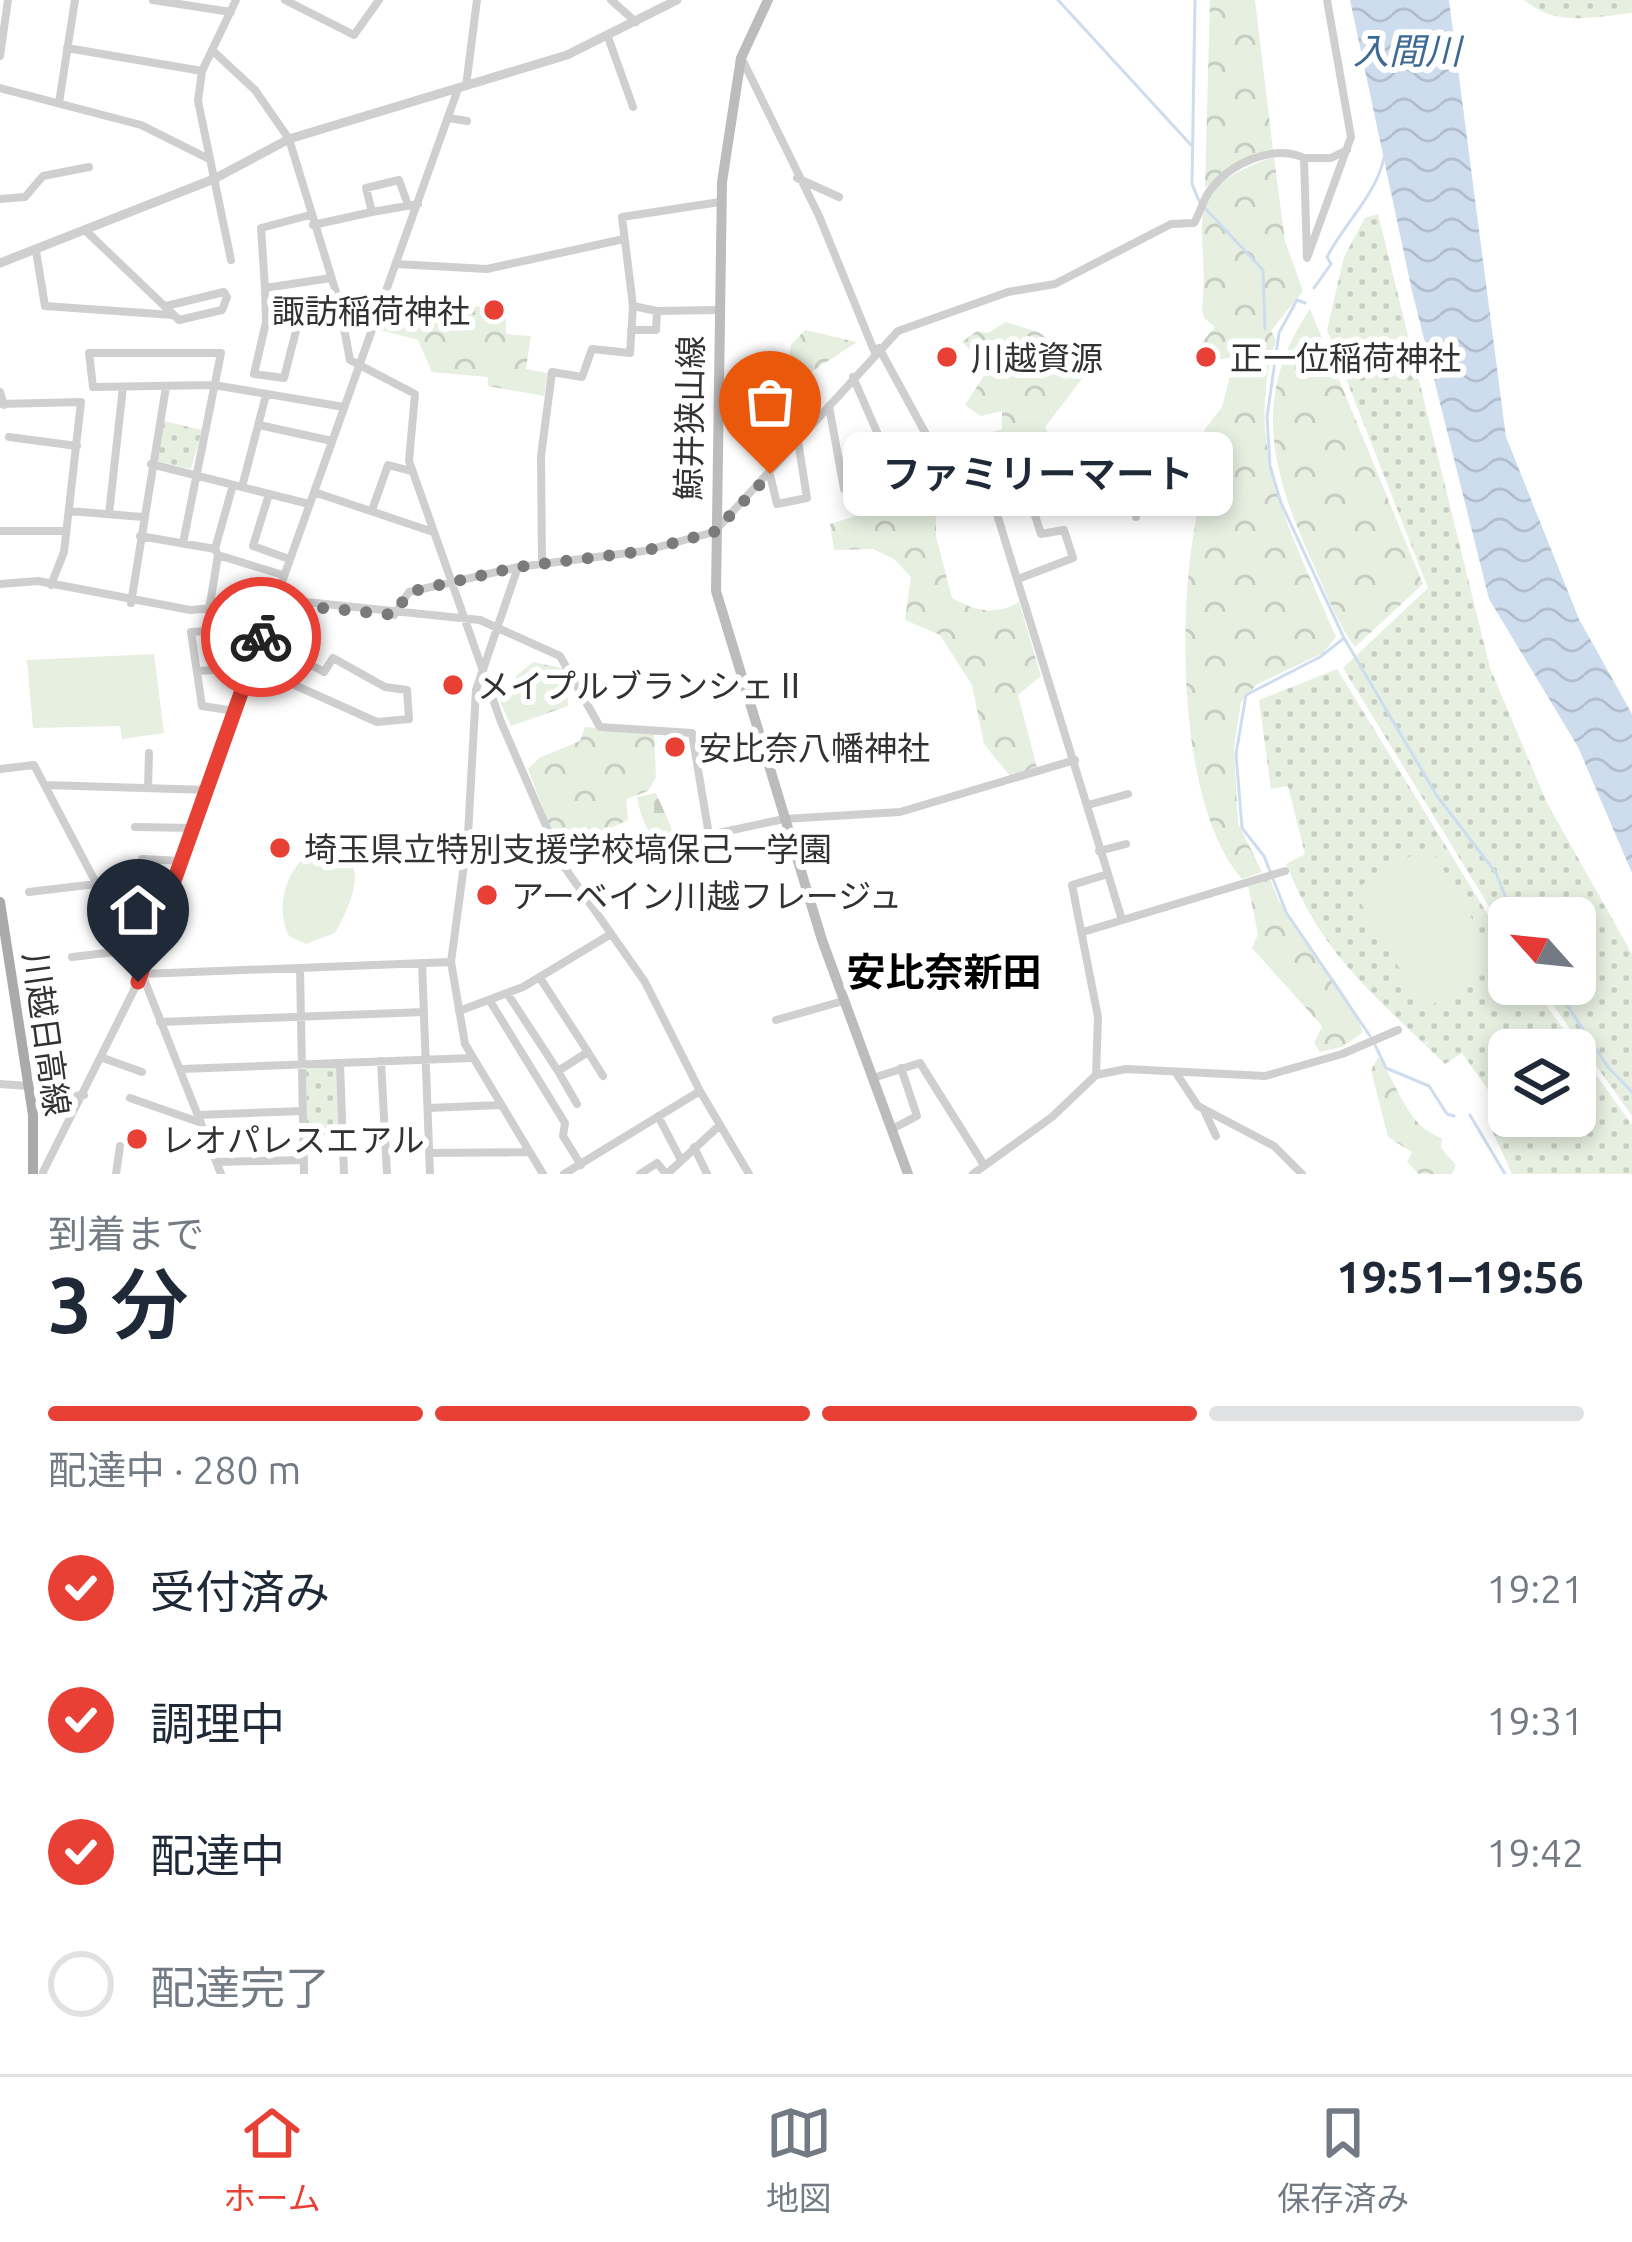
<!DOCTYPE html>
<html lang="ja">
<meta charset="utf-8">
<style>
body{margin:0;font-family:Ubuntu,"Noto Sans JP",sans-serif;background:#f6f6f7;color:#1f2937;height:100vh;display:flex;flex-direction:column;font-size:45px;white-space:nowrap}
*{box-sizing:border-box;margin:0}
p{font-size:39px;color:#747a83}
.icon{flex:none;width:66px;height:66px;fill:none;stroke:currentColor;stroke-width:2;stroke-linecap:round;stroke-linejoin:round}
.map{position:relative;height:1174px;overflow:hidden}
.details{display:flex;flex-direction:column;background:#fff;flex:1}
.details>*{flex:none}
.needle{width:78px;rotate:297deg}
.buttons{position:absolute;left:1488px;top:897px;display:grid;gap:24px}
.buttons a{display:grid;place-items:center;width:108px;height:108px;border-radius:18px;background:#fff;box-shadow:0 6px 18px #0003;font-size:60px}
.pin{position:absolute;display:grid;place-items:center;width:102px;height:102px;color:#fff;margin:-123px -51px;border-radius:50% 50% 50% 0;rotate:-45deg;box-shadow:0 0 12px #0007}
.pin .icon{rotate:45deg}
.courier{position:absolute;display:grid;place-items:center;width:120px;height:120px;margin:-60px;border:9px solid #e84035;border-radius:50%;background:#fff;color:#222;box-shadow:0 3px 15px #0007}
.bubble{position:absolute;height:84px;border-radius:18px;background:#fff;box-shadow:0 6px 18px #0003;font-size:39px;font-weight:600;line-height:84px;text-align:center}
.overview em{font-style:normal;font-weight:600}
.overview div{display:flex;flex-direction:column-reverse}
.overview{display:flex;align-items:center;justify-content:space-between;height:204px;padding:0 48px}
h1{font-size:78px;font-weight:600;line-height:90px}
.bar{display:grid;grid-template-columns:repeat(4,1fr);gap:18px 12px;align-content:center;height:144px;padding:0 48px}
.bar i{height:15px;border-radius:9px;background:#e0e1e3}
.bar .on{background:#e84035}
.bar p{grid-column:span 4}
ol{padding:0 48px;list-style:none}
li{display:flex;align-items:center;gap:36px;height:132px}
li p{margin-inline-start:auto}
li .icon{padding:12px;border-radius:50%;background:#e84035;color:#fff;stroke-width:4}
li:last-child{color:#747a83}
li i{width:66px;height:66px;border:6px solid #e0e1e3;border-radius:50%}
.tabs{display:flex;justify-content:space-around;align-items:center;height:168px;border-top:3px solid #e0e1e3;background:#fff;font-size:33px;color:#747a83}
.tabs a{display:grid;justify-items:center;gap:6px}
.tabs .on{color:#e84035}
.map>svg:first-child{display:block}
.grass{fill:url(#grass-dots);fill-rule:evenodd}
.forest{fill:url(#forest-crowns)}
.cemetery{fill:url(#cemetery-stones)}
.garden{fill:#e7efe1}
.water{fill:url(#water-waves)}
.lines{fill:none;stroke-linecap:round;stroke-linejoin:round}
.stream{stroke:#ceddee;stroke-width:3}
.minor{stroke:#cfcfcf;stroke-width:8}
.tertiary{stroke:#cfcfcf;stroke-width:9}
.secondary{stroke:#bcbcbc;stroke-width:10}
.primary{stroke:#aaa;stroke-width:10}
.done{stroke:#7a7a7a;stroke-width:12;stroke-dasharray:0 21.6}
.route{stroke:#e84035;stroke-width:15}
.poi-dot{fill:#e84035;stroke:#fff;stroke-width:4.5}
.labels{text-anchor:middle;dominant-baseline:central;stroke-width:12;stroke-linejoin:round;paint-order:stroke}
.poi-label{font-size:33px;fill:#323232;stroke:#fff;text-anchor:start}
.street-label{font-size:33px;fill:#323232;stroke:#fff}
.water-label{font-size:36px;font-style:italic;fill:#3d6997;stroke:#fff}
.quarter-label{font-size:39px;font-weight:bold;fill:#000;stroke:#fff}
</style>
<div class="map">
<svg width="1632" height="1174" viewBox="0 0 1632 1174">
<defs>
<pattern id="grass-dots" width="8" height="8" patternUnits="userSpaceOnUse" patternTransform="scale(3)"><rect width="8" height="8" fill="#e7efe1"/><path d="M2 2h.1M6 6h.1" fill="none" stroke="#c7cdc2" stroke-width="1.8" stroke-linecap="round"/></pattern>
<pattern id="forest-crowns" width="20" height="18" patternUnits="userSpaceOnUse" patternTransform="scale(3)"><rect width="20" height="18" fill="#e7efe1"/><path d="M2 6a3 3 0 1 1 6 0M12 15a3 3 0 1 1 6 0" fill="none" stroke="#c7cdc2"/></pattern>
<pattern id="cemetery-stones" width="16" height="16" patternUnits="userSpaceOnUse" patternTransform="scale(3)"><rect width="16" height="16" fill="#e7efe1"/><path d="M2 7V4a2 2 0 0 1 4 0v3zM10 15v-3a2 2 0 0 1 4 0v3z" fill="#c7cdc2"/></pattern>
<pattern id="water-waves" width="16" height="10" patternUnits="userSpaceOnUse" patternTransform="scale(3)"><rect width="16" height="10" fill="#ceddee"/><path d="M0 5q4-4 8 0t8 0" fill="none" stroke="#b1becd"/></pattern>
</defs>
<rect width="100%" height="100%" fill="#fff"/>
<!-- grass -->
<path class="grass" d="M 1524,0 L 1632,0 L 1632,13 C 1593,17 1556,27 1524,0 Z
M 1378,214 L 1490,668 L 1547,803 L 1632,954 L 1632,1116 L 1538,984 L 1575,984 L 1575,918 L 1509,918 L 1509,939 L 1343,668 L 1428,588 L 1327,330 L 1344,257 L 1365,218 Z
M 163,421 L 202,430 L 191,469 L 157,461 Z
M 1337,669 L 1509,949 L 1509,984 L 1531,984 L 1632,1125 L 1632,1174 L 1512,1174 L 1492,1130 L 1508,1118 L 1462,1053 L 1445,1064 L 1425,1045 L 1431,1040 L 1424,1044 C 1360,982 1321,949 1286,864 L 1305,854 L 1288,786 L 1271,789 L 1259,700 ZM 1509,1050 L 1575,1050 L 1575,1116 L 1509,1116 Z
M 338,1066 L 340,1128 L 307,1128 L 306,1067 Z"/>
<!-- forest -->
<path class="forest" d="M 1210,0 L 1255,0 L 1273,150 L 1229,166 L 1205,188 Z
M 1274,157 L 1285,241 L 1303,291 L 1271,331 L 1276,340 C 1241,451 1294,537 1336,637 L 1323,653 L 1256,685 L 1241,702 L 1234,748 L 1238,823 L 1262,872 L 1242,879 C 1178,806 1178,617 1195,526 C 1199,503 1197,485 1208,463 L 1201,455 L 1205,429 L 1222,407 L 1235,357 L 1203,362 L 1198,347 L 1215,327 L 1204,318 L 1202,307 C 1212,229 1171,191 1274,157 Z
M 487,306 L 487,317 L 506,318 L 506,334 L 531,336 L 526,369 L 548,373 L 544,396 L 488,386 L 488,377 L 432,372 L 418,340 L 380,330 L 385,310 Z
M 1310,309 L 1423,584 L 1355,647 C 1338,625 1325,591 1313,564 C 1273,474 1249,399 1310,309 Z
M 1006,322 L 1038,332 L 1092,366 L 1045,427 L 1066,467 L 1064,485 C 1006,494 985,458 936,515 L 936,536 L 952,598 C 976,611 995,616 1019,602 L 1041,676 L 1018,695 L 1037,768 L 1010,776 L 984,744 L 972,685 L 940,635 L 905,620 L 911,577 L 894,559 L 873,549 L 834,550 L 830,524 L 885,507 L 910,509 L 920,493 L 916,461 L 929,451 L 966,453 L 966,439 L 1002,429 L 1002,411 L 981,416 L 965,405 L 989,368 L 962,342 L 977,331 L 988,333 Z
M 805,330 L 857,342 L 785,389 L 791,345 Z
M 533,662 L 566,669 L 568,706 L 511,726 L 498,697 L 516,686 L 516,676 Z
M 585,727 L 654,732 L 656,777 L 648,791 L 626,799 L 628,820 L 568,848 L 554,837 L 528,769 L 539,758 L 580,741 Z
M 1270,878 C 1288,937 1342,973 1363,1032 L 1342,1047 L 1320,1052 L 1314,1043 L 1322,1026 L 1252,948 L 1258,934 L 1248,885 Z
M 1378,1057 C 1399,1086 1407,1127 1442,1138 L 1441,1148 L 1456,1165 L 1452,1174 L 1419,1174 L 1407,1162 L 1412,1152 L 1388,1137 L 1371,1070 Z"/>
<!-- cemetery -->
<path class="cemetery" d="M 656,793 L 678,843 L 687,842 L 680,869 C 661,858 640,822 637,797 Z"/>
<!-- garden -->
<path class="garden" d="M 154,654 L 164,733 L 122,739 L 120,726 L 33,728 L 27,660 Z
M 323,845 C 374,855 353,900 335,933 L 306,944 L 289,936 C 272,904 290,858 323,845 Z
M 1429,845 L 1499,965 L 1424,1010 L 1353,890 Z"/>
<!-- water -->
<path class="water" d="M 1350,0 L 1449,0 L 1506,437 L 1579,619 L 1632,714 L 1632,873 L 1578,747 L 1489,599 L 1412,291 Z"/>
<g class="lines">
<!-- stream -->
<path class="stream" d="M 1058,0 L 1191,145
M 1195,0 L 1192,184 L 1199,201
M 1203,206 L 1263,270 L 1265,329
M 1314,288 L 1331,264 L 1327,257 C 1345,222 1375,197 1384,158
M 1280,331 L 1297,300 L 1305,303
M 1279,333 L 1267,417 L 1270,466 L 1281,503 L 1344,638 L 1437,796 L 1496,873 L 1514,918
M 1343,639 L 1320,657 L 1246,695 L 1236,754 L 1242,828 L 1264,856 L 1286,912 L 1370,1036
M 1553,984 L 1608,1067 L 1632,1092
M 1375,1045 L 1386,1068 L 1429,1086 L 1447,1114 L 1454,1116
M 1470,1115 L 1505,1174"/>
<!-- minor -->
<path class="minor" d="M 153,0 L 231,12
M 285,0 L 354,35 L 379,0
M 611,0 L 636,22
M 1327,0 L 1351,137 L 1307,258 L 1304,158 L 1331,158 L 1347,150
M 608,37 L 633,107
M 67,48 L 202,71
M 212,50 L 255,90 L 289,139 L 339,302 L 350,360 L 415,394 L 409,461 L 501,722 L 563,865 L 645,982 L 700,1091 L 564,1174
M 0,56 L 8,0
M 742,59 L 819,216 L 875,353
M 466,86 L 477,0
M 0,88 L 141,125 L 209,159
M 59,103 L 75,0
M 449,118 L 467,121
M 797,178 L 839,197
M 0,199 L 25,197 L 43,176 L 89,167
M 408,205 L 399,180 L 366,188 L 372,212 L 418,204
M 310,215 L 261,228 L 265,288 L 331,278
M 313,225 L 372,212
M 87,232 L 179,320 L 222,310 L 227,297 L 224,292 L 166,306
M 36,251 L 45,306 L 173,315
M 231,260 L 198,101 L 202,71 L 236,0
M 396,264 L 487,269 L 624,239
M 265,288 L 266,322
M 633,306 L 657,311
M 298,323 L 266,322 L 254,374 L 284,378 L 298,323 L 342,319
M 631,330 L 656,330 L 657,311 L 717,310
M 879,348 L 939,458 L 996,511 L 1108,874 L 1072,885 L 1098,1017 L 1096,1075
M 0,392 L 4,405
M 0,404 L 81,402 L 64,552 L 51,585
M 829,406 L 844,489 L 890,462 L 853,377
M 259,425 L 332,441
M 9,437 L 77,446
M 151,464 L 309,504
M 770,475 L 777,504 L 807,498 L 798,441
M 242,487 L 266,395
M 314,492 L 430,531
M 269,494 L 253,546 L 289,559
M 372,510 L 388,465 L 411,471
M 69,511 L 143,517
M 996,511 L 1131,471 L 1136,517
M 109,514 L 123,387
M 0,531 L 66,531
M 140,536 L 215,549 L 218,555 L 283,575
M 183,543 L 221,353 L 89,353 L 93,387 L 214,385 L 344,407
M 215,549 L 233,485
M 542,564 L 541,456 L 552,372 L 582,377 L 592,349 L 630,353 L 633,306 L 622,217 L 720,202
M 1018,579 L 1073,558 L 1064,530 L 1041,534 L 1030,500
M 0,584 L 38,581 L 190,610 L 296,601 L 480,620 L 560,656 L 600,727 L 692,733 L 709,835 L 784,819 L 900,812 L 1075,760
M 131,603 L 166,387
M 209,610 L 218,555
M 394,615 L 409,592 L 518,567
M 250,665 L 377,722 L 409,719 L 407,690 L 385,687 L 333,658 L 324,672 L 261,638
M 197,671 L 249,668
M 235,711 L 202,706 L 191,632 L 264,628
M 0,769 L 34,765 L 95,881 L 138,982
M 45,785 L 209,790
M 148,787 L 149,753
M 1088,805 L 1128,794
M 135,827 L 195,828
M 1099,851 L 1126,844
M 142,859 L 183,861
M 1108,874 L 1122,920
M 29,892 L 96,884
M 1083,932 L 1285,871
M 72,957 L 124,951
M 422,963 L 430,1174
M 300,968 L 304,1174
M 507,993 L 558,1071 L 588,1052 L 540,978
M 490,1001 L 565,1123 L 563,1136 L 581,1165
M 459,1011 L 523,987 L 611,934
M 776,1020 L 843,1001
M 160,1022 L 424,1012
M 588,1052 L 603,1076
M 103,1058 L 142,1072
M 381,1061 L 387,1174
M 340,1063 L 344,1174
M 181,1069 L 471,1058
M 558,1071 L 577,1104
M 1176,1073 L 1198,1106 L 1274,1146 L 1302,1174
M 873,1078 L 920,1063 L 984,1165
M 0,1084 L 28,1086
M 700,1091 L 749,1174
M 61,1097 L 84,1095
M 130,1098 L 199,1122
M 428,1108 L 501,1105
M 1204,1110 L 1216,1136
M 198,1115 L 303,1111
M 658,1116 L 681,1160
M 892,1129 L 917,1116 L 901,1068
M 304,1131 L 343,1131
M 694,1147 L 707,1174
M 429,1153 L 529,1152
M 217,1162 L 304,1160
M 43,1172 L 142,974 L 458,89
M 116,1174 L 120,1146
M 221,1174 L 142,974 L 451,962
M 543,1174 L 465,1044 L 451,962 L 468,835 L 476,690 L 518,567 L 644,551 L 714,532 L 898,331 L 1008,292 L 1055,284 L 1171,224 L 1194,223 C 1201,212 1202,200 1211,189 C 1231,163 1273,144 1304,158
M 640,1174 L 657,1163 L 666,1174
M 667,1174 L 720,1125
M 973,1174 L 1052,1117 L 1096,1075 L 1126,1069 L 1265,1076 L 1342,1054 L 1398,1030"/>
<!-- tertiary -->
<path class="tertiary" d="M 0,263 L 214,179 L 289,139 L 567,55 L 677,0"/>
<!-- secondary -->
<path class="secondary" d="M 768,0 L 741,58 L 722,182 L 716,591 L 822,940 L 908,1174"/>
<!-- primary -->
<path class="primary" d="M 0,902 L 33,1115 L 33,1174"/>
</g>
<g class="lines">
<!-- done -->
<path class="done" d="M 261,637 L 273,603 L 394,615 L 409,592 L 518,567 L 644,551 L 714,532 L 770,474"/>
<!-- route -->
<path class="route" d="M 138,982 L 261,637"/>
</g>
<!-- markers -->
<g class="poi-dot">
<circle cx="494" cy="310" r="12"/>
<circle cx="947" cy="357" r="12"/>
<circle cx="1206" cy="357" r="12"/>
<circle cx="453" cy="685" r="12"/>
<circle cx="675" cy="747" r="12"/>
<circle cx="280" cy="848" r="12"/>
<circle cx="487" cy="895" r="12"/>
<circle cx="137" cy="1139" r="12"/>
</g>
<g class="labels">
<!-- poi labels -->
<g class="poi-label">
<text x="470" y="310" text-anchor="end">諏訪稲荷神社</text>
<text x="971" y="357">川越資源</text>
<text x="1230" y="357">正一位稲荷神社</text>
<text x="477" y="685">メイプルブランシェⅡ</text>
<text x="699" y="747">安比奈八幡神社</text>
<text x="304" y="848">埼玉県立特別支援学校塙保己一学園</text>
<text x="511" y="895">アーベイン川越フレージュ</text>
<text x="161" y="1139">レオパレスエアル</text>
</g>
<!-- street labels -->
<g class="street-label">
<text transform="translate(689 418) rotate(-89)">鯨井狭山線</text>
<text transform="translate(47 1034) rotate(82)">川越日高線</text>
</g>
<!-- water labels -->
<g class="water-label">
<text x="1407" y="50">入間川</text>
</g>
<!-- quarter labels -->
<g class="quarter-label">
<text x="944" y="971">安比奈新田</text>
</g>
</g>
</svg>
<div class="buttons">
<a><svg class="needle" viewBox="-14 -14 28 28"><path d="M0-13l5 13h-10z" fill="#e53935"/><path d="M0 13l5-13h-10z" fill="#747a83"/></svg></a>
<a><svg class="icon" aria-label="layers" viewBox="0 0 24 24"><path d="M12 4l9 5-9 5-9-5zM3 14l9 5 9-5"/></svg></a>
</div>
<div class="pin" style="left:770px;top:474px;background:#ea580c"><svg class="icon" aria-label="bag" viewBox="0 0 24 24"><path d="M5 8h14l-1 12H6zM9 8a3 3 0 0 1 6 0"/></svg></div>
<div class="pin" style="left:138px;top:982px;background:#1f2937"><svg class="icon" aria-label="home" viewBox="0 0 24 24"><path d="M3 11l9-7 9 7M6 9v11h12V9"/></svg></div>
<div class="courier" style="left:261px;top:637px"><svg class="icon" aria-label="bike" viewBox="0 0 24 24"><circle cx="6" cy="16" r="4"/><circle cx="18" cy="16" r="4"/><path d="M6 16l4-8h5l3 8M10 8l3 8H6M13 5h3"/></svg></div>
<div class="bubble" style="left:843px;top:432px;width:390px">ファミリーマート</div>
</div>
<section class="details">
<div class="overview"><div><h1>3 分</h1><p>到着まで</p></div><em>19:51–19:56</em></div>
<div class="bar"><i class="on"></i><i class="on"></i><i class="on"></i><i></i><p>配達中 · 280 m</p></div>
<ol>
<li><svg class="icon" aria-label="check" viewBox="0 0 24 24"><path d="M5 12l5 5 9-10"/></svg>受付済み<p>19:21</p></li>
<li><svg class="icon" aria-label="check" viewBox="0 0 24 24"><path d="M5 12l5 5 9-10"/></svg>調理中<p>19:31</p></li>
<li><svg class="icon" aria-label="check" viewBox="0 0 24 24"><path d="M5 12l5 5 9-10"/></svg>配達中<p>19:42</p></li>
<li><i></i>配達完了</li>
</ol>
</section>
<nav class="tabs">
<a class="on"><svg class="icon" aria-label="home" viewBox="0 0 24 24"><path d="M3 11l9-7 9 7M6 9v11h12V9"/></svg>ホーム</a>
<a><svg class="icon" aria-label="map" viewBox="0 0 24 24"><path d="M3 6l6-2 6 2 6-2v14l-6 2-6-2-6 2zM9 4v14M15 6v14"/></svg>地図</a>
<a><svg class="icon" aria-label="saved" viewBox="0 0 24 24"><path d="M7 4h10v16l-5-4-5 4z"/></svg>保存済み</a>
</nav>
